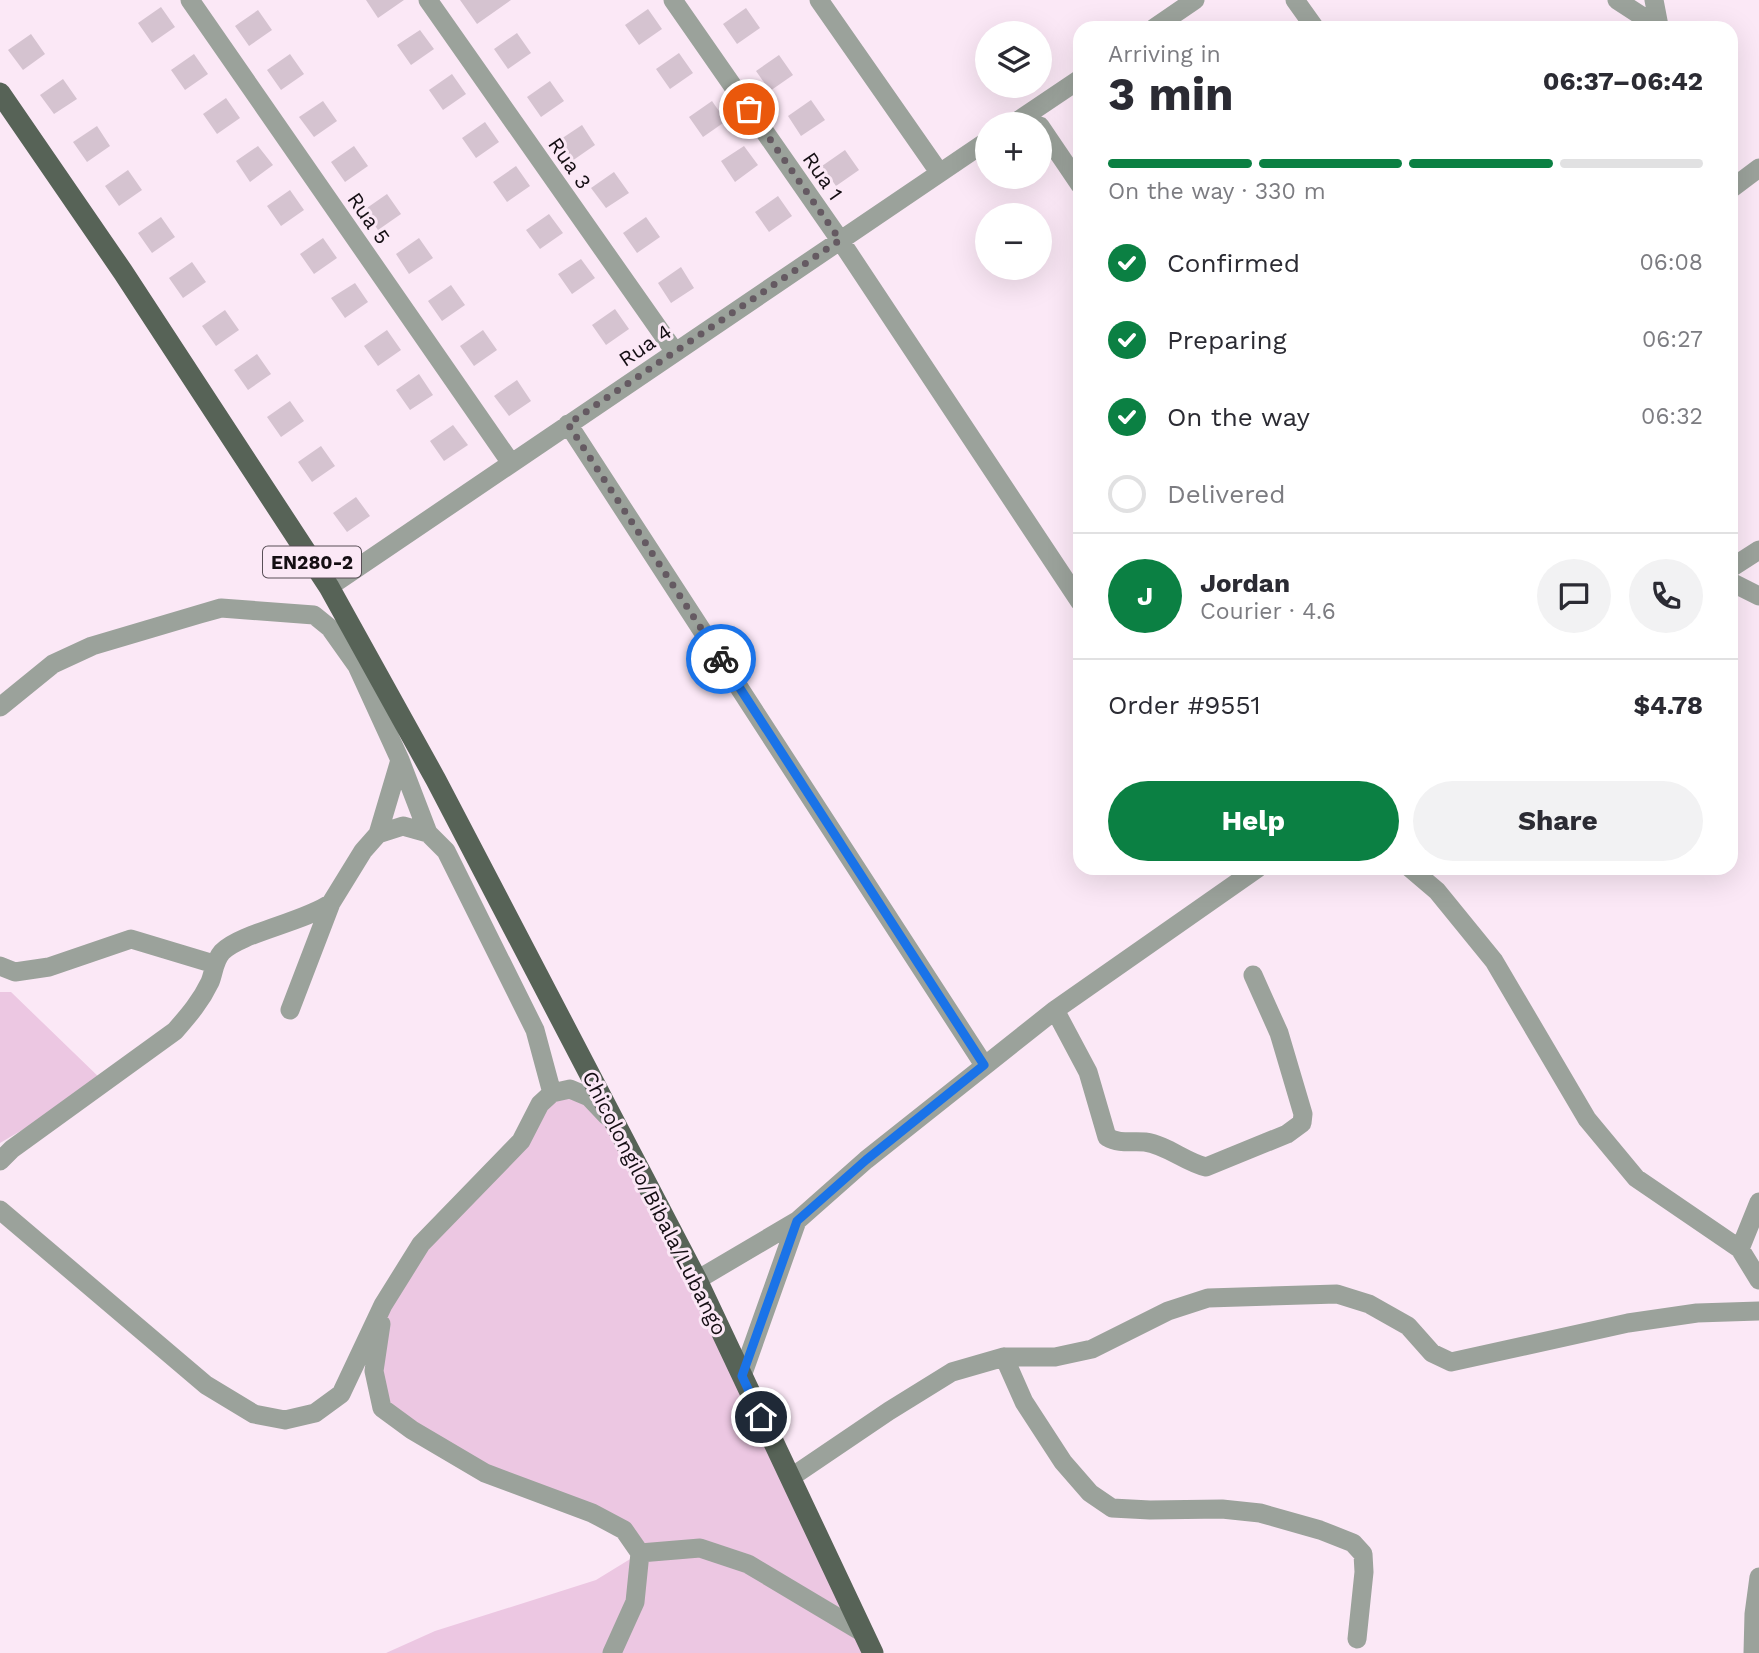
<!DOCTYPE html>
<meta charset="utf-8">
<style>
body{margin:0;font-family:"Work Sans",sans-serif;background:#f2f2f3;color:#2b2b33;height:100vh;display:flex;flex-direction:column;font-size:26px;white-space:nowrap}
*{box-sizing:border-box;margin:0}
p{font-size:23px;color:#7c7c81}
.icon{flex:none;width:38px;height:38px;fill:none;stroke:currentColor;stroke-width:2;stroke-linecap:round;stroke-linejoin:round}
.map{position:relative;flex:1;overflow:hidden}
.details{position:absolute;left:1073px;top:21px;width:665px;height:854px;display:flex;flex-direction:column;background:#fff;border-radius:21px;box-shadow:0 7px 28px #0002}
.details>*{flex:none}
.tools{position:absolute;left:975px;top:21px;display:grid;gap:14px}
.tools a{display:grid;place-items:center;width:77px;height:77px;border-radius:50%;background:#fff;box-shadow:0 7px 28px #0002;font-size:35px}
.pin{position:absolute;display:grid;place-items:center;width:60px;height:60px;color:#fff;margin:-30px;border:4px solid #fff;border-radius:50%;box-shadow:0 2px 7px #0007}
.courier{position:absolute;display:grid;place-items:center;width:70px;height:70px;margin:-35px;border:5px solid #1a73e8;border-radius:50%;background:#fff;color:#222;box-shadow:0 2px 9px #0007}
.head em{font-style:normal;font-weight:700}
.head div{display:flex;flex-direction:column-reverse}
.head{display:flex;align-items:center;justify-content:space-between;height:119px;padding:0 35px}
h1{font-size:46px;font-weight:700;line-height:52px}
.bar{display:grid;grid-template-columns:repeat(4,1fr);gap:10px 7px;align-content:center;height:84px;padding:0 35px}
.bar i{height:9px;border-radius:5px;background:#e1e1e2}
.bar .active{background:#0b8043}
.bar p{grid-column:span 4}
.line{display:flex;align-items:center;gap:18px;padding:0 35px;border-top:2px solid #e1e1e2}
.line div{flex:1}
.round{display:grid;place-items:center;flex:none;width:74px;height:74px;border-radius:37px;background:#f2f2f3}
ol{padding:0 35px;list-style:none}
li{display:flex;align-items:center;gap:21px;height:77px}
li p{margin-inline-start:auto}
li .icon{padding:7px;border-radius:50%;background:#0b8043;color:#fff;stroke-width:4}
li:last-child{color:#7c7c81}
li i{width:38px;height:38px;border:4px solid #e1e1e2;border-radius:50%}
.button{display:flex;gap:14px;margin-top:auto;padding:14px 35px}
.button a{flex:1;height:80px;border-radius:42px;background:#0b8043;color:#fff;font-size:28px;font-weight:700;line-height:80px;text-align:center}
.button a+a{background:#f2f2f3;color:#2b2b33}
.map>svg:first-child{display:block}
.green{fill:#ecc7e2}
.building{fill:#d5c3d0}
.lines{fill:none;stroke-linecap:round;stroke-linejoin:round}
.street{stroke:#9ba29b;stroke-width:19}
.primary{stroke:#576357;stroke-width:21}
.done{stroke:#655a62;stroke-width:7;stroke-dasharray:0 12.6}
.route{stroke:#1a73e8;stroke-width:9}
.labels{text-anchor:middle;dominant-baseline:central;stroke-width:6;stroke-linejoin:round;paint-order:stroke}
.shield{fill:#fbe8f6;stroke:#594f57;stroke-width:2}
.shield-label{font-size:19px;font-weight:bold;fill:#140e13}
.street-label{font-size:21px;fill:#140e13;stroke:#fbe8f6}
</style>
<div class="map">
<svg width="1759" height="1653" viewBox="0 0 1759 1653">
<rect width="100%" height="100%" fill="#fbe8f6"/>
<!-- green -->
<path class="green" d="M 0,992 L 11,992 L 104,1082 L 0,1143 Z
M 570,1089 L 615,1125 L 873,1653 L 386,1653 L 435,1631 L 596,1580 L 640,1553 L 624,1530 L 537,1494 L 382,1408 L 383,1305 L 552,1093 Z"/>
<!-- building -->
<path class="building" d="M 366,0 L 404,0 L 378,18 Z
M 460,0 L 511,0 L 477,24 Z
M 161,7 L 175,27 L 152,43 L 138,23 Z
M 746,8 L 760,28 L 737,44 L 723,24 Z
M 648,9 L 662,29 L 639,45 L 625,25 Z
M 258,10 L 272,30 L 249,46 L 235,26 Z
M 420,30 L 434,49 L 411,65 L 397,45 Z
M 517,33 L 531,53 L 508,69 L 494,49 Z
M 31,34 L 45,54 L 23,70 L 8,50 Z
M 679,53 L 693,73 L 670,89 L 656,69 Z
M 194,54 L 208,74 L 185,90 L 171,70 Z
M 290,54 L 304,74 L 281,90 L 267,70 Z
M 779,55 L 793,75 L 770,91 L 756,71 Z
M 452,74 L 466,94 L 443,110 L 429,90 Z
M 63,79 L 77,99 L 54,114 L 40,95 Z
M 550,81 L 564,101 L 541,117 L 527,97 Z
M 226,98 L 240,118 L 217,134 L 203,114 Z
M 811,100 L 825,120 L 801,136 L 788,116 Z
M 323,101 L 337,121 L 314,137 L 299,117 Z
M 712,101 L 726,121 L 703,137 L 689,117 Z
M 485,122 L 499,142 L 476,158 L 462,138 Z
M 582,125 L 595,145 L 572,161 L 558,141 Z
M 97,126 L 110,146 L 87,162 L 73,142 Z
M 258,146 L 273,165 L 250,182 L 236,161 Z
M 354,146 L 368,166 L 345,182 L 331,162 Z
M 744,146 L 758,165 L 735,182 L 721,161 Z
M 845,150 L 859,170 L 836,186 L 822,166 Z
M 516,166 L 530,186 L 507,202 L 493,182 Z
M 128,170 L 142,190 L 119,206 L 105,186 Z
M 614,172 L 629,193 L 606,208 L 591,188 Z
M 290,190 L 304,210 L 281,226 L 267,206 Z
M 387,194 L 401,214 L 378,230 L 364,210 Z
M 778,196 L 792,216 L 769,232 L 755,212 Z
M 549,214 L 563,233 L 540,249 L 526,230 Z
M 161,217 L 175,237 L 152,253 L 138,233 Z
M 646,217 L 660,237 L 637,253 L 623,233 Z
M 323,238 L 337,258 L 314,274 L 300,254 Z
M 419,238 L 433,258 L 409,274 L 396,254 Z
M 581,259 L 595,278 L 572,294 L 558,274 Z
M 192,262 L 206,282 L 183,298 L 169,278 Z
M 681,267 L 694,288 L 671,303 L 658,283 Z
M 355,283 L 368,302 L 345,318 L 331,298 Z
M 451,285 L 465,305 L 442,321 L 428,301 Z
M 615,309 L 629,329 L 606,345 L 592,325 Z
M 225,310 L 239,330 L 216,346 L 202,326 Z
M 387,330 L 401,350 L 378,366 L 364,346 Z
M 483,330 L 497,350 L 474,366 L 460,346 Z
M 257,354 L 271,374 L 248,390 L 234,370 Z
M 419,374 L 433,395 L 410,410 L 396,390 Z
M 517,380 L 531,401 L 509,416 L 494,396 Z
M 290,401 L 304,421 L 281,437 L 267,417 Z
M 453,425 L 468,445 L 444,461 L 430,441 Z
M 321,446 L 335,466 L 312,482 L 298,462 Z
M 356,497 L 370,516 L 347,532 L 333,513 Z"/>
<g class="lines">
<!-- street -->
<path class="street" d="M 190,0 L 511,463
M 428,0 L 675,352
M 673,0 L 840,240 L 1080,602
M 819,0 L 939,172
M 1295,0 L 1315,28
M 1617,0 L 1660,28
M 1654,0 L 1659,26
M 1154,28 L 1195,0
M 1013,124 L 1080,79
M 1040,126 L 1080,185
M 1731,189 L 1759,168
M 568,424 L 984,1065
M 1731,568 L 1759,550
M 1731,582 L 1759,596
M 329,587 L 987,141
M 0,707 L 53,664 L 92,646 L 200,614 L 221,608 L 314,615 L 330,628 L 357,666 L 400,760 L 428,833 L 446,851 L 535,1030 L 552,1093
M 378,834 L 403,826 L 428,833
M 1410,868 L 1437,891 L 1494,961 L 1587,1119 L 1636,1178 L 1740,1249 L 1759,1280
M 0,966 L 15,972 L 49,967 L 131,939 L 214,964
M 290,1010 L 331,903 L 363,851 L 378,834 L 400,760
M 1055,1010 L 1088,1072 L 1107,1137 C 1119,1144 1131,1141 1145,1142 C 1167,1145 1185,1162 1206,1167 L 1287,1134 L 1302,1123 L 1303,1114 L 1279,1033 L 1253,975
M 0,1161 L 12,1149 L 175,1031 C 189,1015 201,1001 210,982 C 214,972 214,961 222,952 C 240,933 304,922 331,903
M 0,1210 L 206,1385 L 254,1414 L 285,1420 L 315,1413 L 341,1394 L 383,1305 L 421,1244 L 521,1141 L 540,1104 L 552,1093 L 570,1089 L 589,1097 L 607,1116
M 1740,1249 L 1759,1202
M 697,1280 L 797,1221 L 866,1160 L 1055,1010 L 1258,868
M 381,1324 L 374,1371 L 382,1408 L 412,1430 L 485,1473 L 592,1513 L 624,1530 L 640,1553 L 700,1548 L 748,1564 L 862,1632
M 1004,1357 L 1024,1402 L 1063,1462 L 1090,1493 L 1112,1508 L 1150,1510 L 1222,1509 L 1260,1513 L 1320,1530 L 1353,1543 L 1363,1554 L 1364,1572 L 1357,1639
M 742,1376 L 797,1221
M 790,1478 L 889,1411 L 952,1372 L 1004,1357 L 1055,1357 L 1092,1349 L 1168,1311 L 1208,1298 L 1337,1294 L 1369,1304 L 1408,1326 L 1432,1353 L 1451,1362 L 1628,1323 L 1697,1313 L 1759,1311
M 612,1653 L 635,1602 L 640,1553
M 1753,1653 L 1754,1614 L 1759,1577"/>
<!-- primary -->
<path class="primary" d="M 0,93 L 123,272 L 329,587 L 436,780 L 697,1280 L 873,1653"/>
</g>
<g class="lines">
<!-- done -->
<path class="done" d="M 721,659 L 568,424 L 840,240 L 749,109"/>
<!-- route -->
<path class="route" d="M 721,659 L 984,1065 L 866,1160 L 797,1221 L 742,1376 L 761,1417"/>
</g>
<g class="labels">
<!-- shield labels -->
<rect class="shield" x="263" y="546.5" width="98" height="31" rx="5"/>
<g class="shield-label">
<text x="312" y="562">EN280-2</text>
</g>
<!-- street labels -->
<g class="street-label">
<text transform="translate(570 163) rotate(55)">Rua 3</text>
<text transform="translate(823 176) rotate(55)">Rua 1</text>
<text transform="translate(369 218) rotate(55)">Rua 5</text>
<text transform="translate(645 345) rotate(-34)">Rua 4</text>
<text transform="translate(655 1203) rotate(63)">Chicolongilo/Bibala/Lubango</text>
</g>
</g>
</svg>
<div class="tools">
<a><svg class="icon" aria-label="layers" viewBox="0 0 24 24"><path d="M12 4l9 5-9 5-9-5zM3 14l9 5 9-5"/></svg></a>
<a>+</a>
<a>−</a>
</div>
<div class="pin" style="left:749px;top:109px;background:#ea580c"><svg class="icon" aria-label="bag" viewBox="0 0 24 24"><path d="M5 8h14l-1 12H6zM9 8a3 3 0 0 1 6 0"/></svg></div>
<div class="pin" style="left:761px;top:1417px;background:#1f2937"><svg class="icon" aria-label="home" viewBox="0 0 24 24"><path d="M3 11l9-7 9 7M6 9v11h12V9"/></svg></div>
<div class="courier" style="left:721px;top:659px"><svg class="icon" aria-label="bike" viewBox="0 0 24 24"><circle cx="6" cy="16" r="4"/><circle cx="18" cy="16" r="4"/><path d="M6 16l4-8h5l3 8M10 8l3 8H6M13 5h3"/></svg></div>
<section class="details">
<div class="head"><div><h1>3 min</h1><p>Arriving in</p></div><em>06:37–06:42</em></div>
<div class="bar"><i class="active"></i><i class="active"></i><i class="active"></i><i></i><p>On the way · 330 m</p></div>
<ol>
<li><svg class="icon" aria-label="check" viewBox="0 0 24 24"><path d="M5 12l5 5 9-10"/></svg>Confirmed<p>06:08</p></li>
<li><svg class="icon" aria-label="check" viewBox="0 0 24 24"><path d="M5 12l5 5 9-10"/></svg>Preparing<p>06:27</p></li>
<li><svg class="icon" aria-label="check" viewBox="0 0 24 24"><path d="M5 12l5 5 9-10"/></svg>On the way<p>06:32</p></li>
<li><i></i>Delivered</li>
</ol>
<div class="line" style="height:126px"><b class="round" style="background:#0b8043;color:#fff">J</b><div><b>Jordan</b><p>Courier · 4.6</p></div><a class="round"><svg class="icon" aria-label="chat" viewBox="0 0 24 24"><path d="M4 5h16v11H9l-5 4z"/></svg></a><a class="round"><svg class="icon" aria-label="phone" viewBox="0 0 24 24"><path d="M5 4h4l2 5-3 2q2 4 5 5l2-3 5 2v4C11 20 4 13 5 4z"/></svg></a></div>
<div class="line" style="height:91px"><div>Order #9551</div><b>$4.78</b></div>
<div class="button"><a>Help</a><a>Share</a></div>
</section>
</div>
